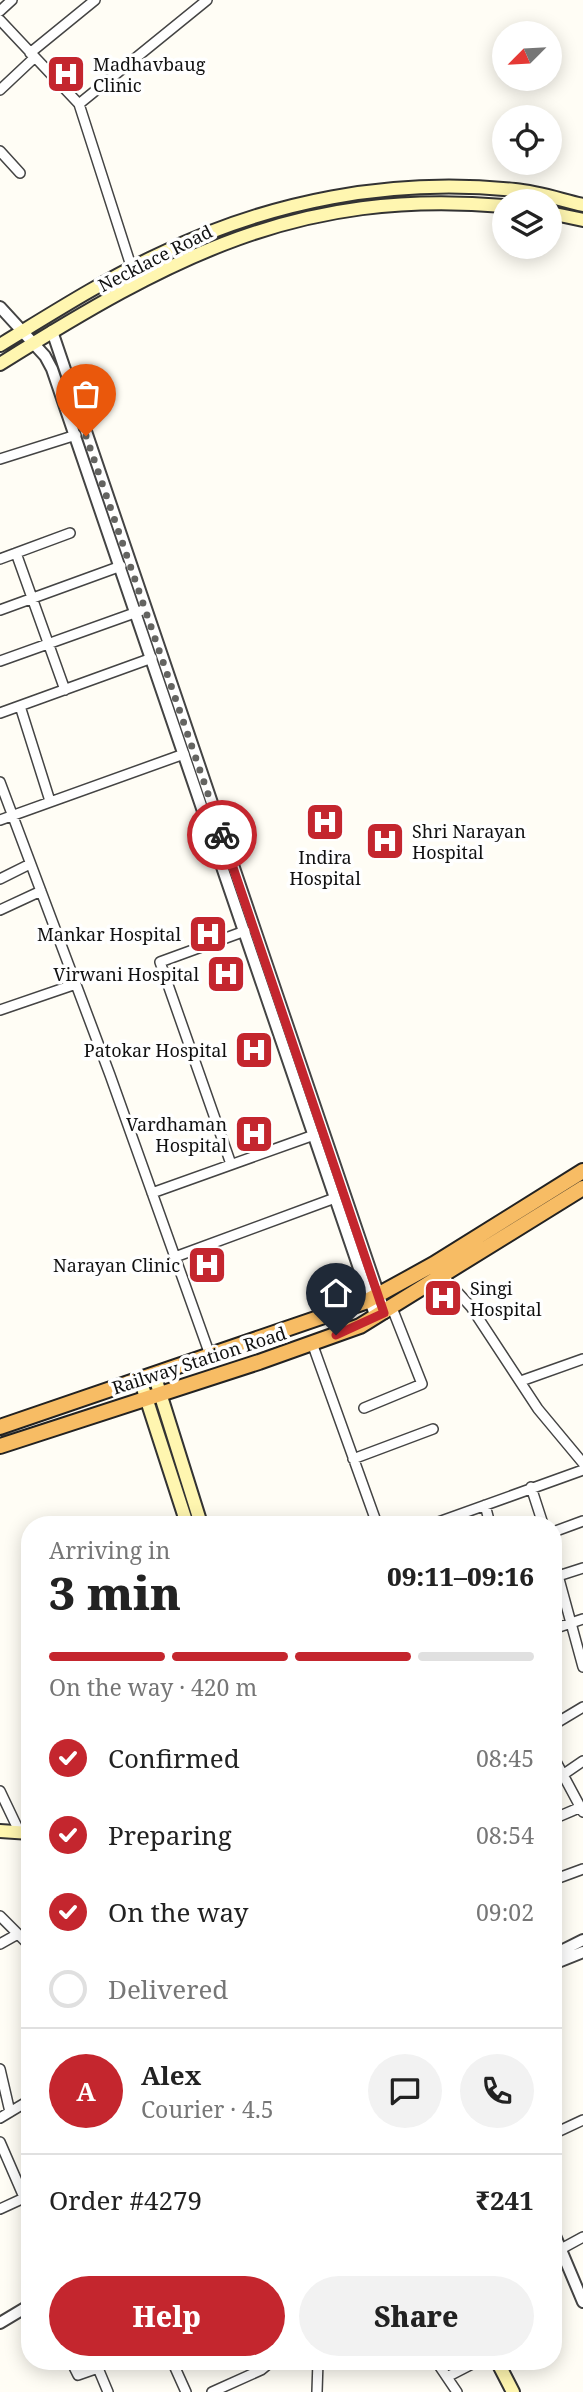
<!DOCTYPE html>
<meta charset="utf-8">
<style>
body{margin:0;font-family:"Noto Serif",serif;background:#f2f2f2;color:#222;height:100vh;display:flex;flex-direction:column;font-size:26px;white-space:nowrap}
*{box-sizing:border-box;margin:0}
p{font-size:23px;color:#767676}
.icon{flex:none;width:38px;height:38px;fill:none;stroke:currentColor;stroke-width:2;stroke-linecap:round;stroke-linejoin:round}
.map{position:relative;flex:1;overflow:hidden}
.drawer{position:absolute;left:21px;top:1516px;width:541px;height:854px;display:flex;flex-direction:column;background:#fff;border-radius:28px;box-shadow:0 4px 18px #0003}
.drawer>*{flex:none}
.needle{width:46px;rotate:246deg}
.tools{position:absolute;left:492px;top:21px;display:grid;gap:14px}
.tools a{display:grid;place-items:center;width:70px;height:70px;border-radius:50%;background:#fff;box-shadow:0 4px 18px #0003;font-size:35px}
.pin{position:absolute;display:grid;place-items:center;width:60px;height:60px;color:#fff;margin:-72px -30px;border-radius:50% 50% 50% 0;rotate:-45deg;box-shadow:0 0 7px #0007}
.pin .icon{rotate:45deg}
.courier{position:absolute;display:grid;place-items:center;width:70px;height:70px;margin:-35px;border:5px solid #c4262e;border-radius:50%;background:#fff;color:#222;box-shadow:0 2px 9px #0007}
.overview em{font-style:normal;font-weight:800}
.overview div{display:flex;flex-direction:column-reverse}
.overview{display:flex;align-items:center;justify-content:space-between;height:119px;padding:0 28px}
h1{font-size:46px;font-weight:800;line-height:52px}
.bar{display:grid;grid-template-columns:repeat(4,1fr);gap:10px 7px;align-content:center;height:84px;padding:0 28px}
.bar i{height:9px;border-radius:5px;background:#e0e0e0}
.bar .active{background:#c4262e}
.bar p{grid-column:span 4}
.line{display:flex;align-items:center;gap:18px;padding:0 28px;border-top:2px solid #e0e0e0}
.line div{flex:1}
.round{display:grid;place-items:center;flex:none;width:74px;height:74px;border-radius:37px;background:#f2f2f2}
ol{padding:0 28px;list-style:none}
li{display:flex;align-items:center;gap:21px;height:77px}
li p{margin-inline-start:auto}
li .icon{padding:7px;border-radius:50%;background:#c4262e;color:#fff;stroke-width:4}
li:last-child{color:#767676}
li i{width:38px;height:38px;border:4px solid #e0e0e0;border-radius:50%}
.action{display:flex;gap:14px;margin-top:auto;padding:14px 28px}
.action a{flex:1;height:80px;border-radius:42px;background:#c4262e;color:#fff;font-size:28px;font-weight:800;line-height:80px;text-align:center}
.action a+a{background:#f2f2f2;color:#222}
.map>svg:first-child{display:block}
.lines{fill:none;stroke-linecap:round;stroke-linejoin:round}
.minor-casing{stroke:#444;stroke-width:12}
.tertiary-casing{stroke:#444;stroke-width:14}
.secondary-casing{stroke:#333;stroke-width:16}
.trunk-casing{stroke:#222;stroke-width:18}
.minor{stroke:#fff;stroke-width:9}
.tertiary{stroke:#fff;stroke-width:10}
.secondary{stroke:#fff6b0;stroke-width:12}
.trunk{stroke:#f7bc64;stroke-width:14}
.done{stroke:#646461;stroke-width:7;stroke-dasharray:0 12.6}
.route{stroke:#c4262e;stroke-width:9}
.labels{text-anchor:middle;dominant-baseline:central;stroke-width:7;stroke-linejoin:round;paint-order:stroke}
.poi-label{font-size:18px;fill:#111;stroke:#fff;text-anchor:end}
.street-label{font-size:18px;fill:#111;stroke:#fff}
</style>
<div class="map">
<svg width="583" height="2392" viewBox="0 0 583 2392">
<rect width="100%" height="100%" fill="#fffdf5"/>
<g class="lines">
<!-- minor casing -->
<g class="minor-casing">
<path id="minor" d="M 0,11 L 12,0
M 0,20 L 79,104 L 132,269
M 30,53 L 95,0
M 0,90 L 34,58
M 79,104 L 207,0
M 0,151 L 20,173
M 0,459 L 76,435
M 16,553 L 65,690
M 0,559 L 70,533
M 0,610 L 121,566
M 0,661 L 140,611
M 20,706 L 50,801
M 0,713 L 152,658
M 0,782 L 110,1075 L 210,1355
M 0,820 L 184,754
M 0,879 L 30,864
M 0,910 L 41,891
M 0,1010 L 76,984
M 231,1164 L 160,962 L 245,931
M 152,1193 L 314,1135
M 175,1257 L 335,1198
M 443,1276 L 471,1307 L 538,1409 L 583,1463
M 312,1343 L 377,1524
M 521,1381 L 583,1359
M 364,1408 L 422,1384 L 392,1308
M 353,1459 L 433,1429
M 531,1487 L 543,1524
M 485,1505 L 490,1524
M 433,1524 L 583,1470
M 553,1532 L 583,1521
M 553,1557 L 583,1667
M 555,1577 L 583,1568
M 553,1629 L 583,1619
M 553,1725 L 583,1707
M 553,1756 L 583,1812
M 564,1774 L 583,1761
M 0,1791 L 20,1833
M 553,1819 L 581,1807
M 553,1880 L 583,1869
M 0,1916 L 30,1946
M 0,1944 L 16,1935
M 0,2069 L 10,2112
M 0,2118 L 30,2100
M 553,2134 L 583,2120
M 0,2142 L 30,2211
M 0,2209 L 24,2198
M 561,2249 L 583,2237
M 71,2361 L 78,2375 L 98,2368
M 95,2361 L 108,2392
M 172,2361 L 186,2392
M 436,2361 L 457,2392
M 237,2362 L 240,2361
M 447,2377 L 478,2361
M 212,2392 L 261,2370 L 272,2361
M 317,2392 L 318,2361"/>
</g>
<!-- tertiary casing -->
<g class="tertiary-casing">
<path id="tertiary" d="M 0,307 L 45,356 L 52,369 L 376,1318
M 52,331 L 385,1313
M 553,1955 L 583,1940
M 553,1964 L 583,1952
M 553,2231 L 583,2302
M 0,2323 L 30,2305"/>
</g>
<!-- secondary casing -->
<g class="secondary-casing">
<path id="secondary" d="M 550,213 L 583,220
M 0,345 C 51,314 104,280 158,255 C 269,201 392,177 515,190 C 538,192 561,200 583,205
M 0,364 C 170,258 297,188 504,206
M 154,1374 L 201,1524
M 140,1379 L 187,1524
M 0,1831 L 30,1833
M 497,2361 L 513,2392"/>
</g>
<!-- trunk casing -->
<g class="trunk-casing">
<path id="trunk" d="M 0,1427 L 365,1302 L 434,1264 L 583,1171
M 0,1446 L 259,1362 L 360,1326 L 583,1188"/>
</g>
<!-- minor -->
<use href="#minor" class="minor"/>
<!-- tertiary -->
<use href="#tertiary" class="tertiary"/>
<!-- secondary -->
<use href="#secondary" class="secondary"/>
<!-- trunk -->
<use href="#trunk" class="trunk"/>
</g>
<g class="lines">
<!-- done -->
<path class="done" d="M 86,436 L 222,835"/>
<!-- route -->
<path class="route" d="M 222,835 L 384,1313 L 336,1335"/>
</g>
<!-- icons -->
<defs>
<g id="hospital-square" transform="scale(2.0125)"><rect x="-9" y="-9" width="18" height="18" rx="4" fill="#c4262e" stroke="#fff"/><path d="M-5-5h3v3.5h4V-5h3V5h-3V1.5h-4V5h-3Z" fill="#fff"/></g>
</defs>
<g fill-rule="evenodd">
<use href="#hospital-square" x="66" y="74"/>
<use href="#hospital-square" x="325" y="822"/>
<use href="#hospital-square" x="385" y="841"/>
<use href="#hospital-square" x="208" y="934"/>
<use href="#hospital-square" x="226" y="974"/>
<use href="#hospital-square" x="254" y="1050"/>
<use href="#hospital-square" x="254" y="1134"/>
<use href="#hospital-square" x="207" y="1265"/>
<use href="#hospital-square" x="443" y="1298"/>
</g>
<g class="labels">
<!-- poi labels -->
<g class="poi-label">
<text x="93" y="64" text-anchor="start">Madhavbaug<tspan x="93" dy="21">Clinic</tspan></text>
<text x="412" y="831" text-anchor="start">Shri Narayan<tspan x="412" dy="21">Hospital</tspan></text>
<text x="325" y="857" text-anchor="middle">Indira<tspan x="325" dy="21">Hospital</tspan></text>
<text x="181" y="934">Mankar Hospital</text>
<text x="199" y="974">Virwani Hospital</text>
<text x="227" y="1050">Patokar Hospital</text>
<text x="227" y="1124">Vardhaman<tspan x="227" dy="21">Hospital</tspan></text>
<text x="180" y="1265">Narayan Clinic</text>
<text x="470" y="1288" text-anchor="start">Singi<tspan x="470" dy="21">Hospital</tspan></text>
</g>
<!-- street labels -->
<g class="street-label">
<text transform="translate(155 258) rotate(-27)">Necklace Road</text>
<text transform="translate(199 1360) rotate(-18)">Railway Station Road</text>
</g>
</g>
</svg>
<div class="tools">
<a><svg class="needle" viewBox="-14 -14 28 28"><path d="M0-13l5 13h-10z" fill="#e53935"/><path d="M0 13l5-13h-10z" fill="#767676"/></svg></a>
<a><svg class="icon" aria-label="locate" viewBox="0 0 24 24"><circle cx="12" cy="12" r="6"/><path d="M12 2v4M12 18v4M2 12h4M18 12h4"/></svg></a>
<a><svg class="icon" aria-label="layers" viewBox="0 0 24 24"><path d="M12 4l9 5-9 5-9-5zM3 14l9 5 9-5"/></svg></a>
</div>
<div class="pin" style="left:86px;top:436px;background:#ea580c"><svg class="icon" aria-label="bag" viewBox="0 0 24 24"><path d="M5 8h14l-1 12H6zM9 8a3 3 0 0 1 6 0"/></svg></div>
<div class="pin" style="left:336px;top:1335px;background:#1f2937"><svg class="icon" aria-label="home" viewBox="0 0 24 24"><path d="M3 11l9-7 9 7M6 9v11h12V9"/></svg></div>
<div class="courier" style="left:222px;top:835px"><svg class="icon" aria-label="bike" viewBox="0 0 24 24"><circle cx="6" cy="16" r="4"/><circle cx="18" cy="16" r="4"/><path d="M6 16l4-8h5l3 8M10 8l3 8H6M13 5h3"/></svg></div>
<section class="drawer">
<div class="overview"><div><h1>3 min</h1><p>Arriving in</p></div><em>09:11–09:16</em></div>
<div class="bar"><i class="active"></i><i class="active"></i><i class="active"></i><i></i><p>On the way · 420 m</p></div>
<ol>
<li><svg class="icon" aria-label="check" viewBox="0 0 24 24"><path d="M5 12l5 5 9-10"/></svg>Confirmed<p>08:45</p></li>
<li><svg class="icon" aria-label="check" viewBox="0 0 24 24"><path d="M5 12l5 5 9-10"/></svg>Preparing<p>08:54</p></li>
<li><svg class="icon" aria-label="check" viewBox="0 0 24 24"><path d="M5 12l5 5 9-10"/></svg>On the way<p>09:02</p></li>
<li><i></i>Delivered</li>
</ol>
<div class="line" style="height:126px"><b class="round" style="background:#c4262e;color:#fff">A</b><div><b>Alex</b><p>Courier · 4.5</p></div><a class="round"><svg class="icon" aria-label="chat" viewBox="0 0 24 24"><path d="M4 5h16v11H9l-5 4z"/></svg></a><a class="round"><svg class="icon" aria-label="phone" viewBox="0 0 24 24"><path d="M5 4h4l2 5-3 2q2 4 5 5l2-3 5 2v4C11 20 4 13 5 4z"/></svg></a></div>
<div class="line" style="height:91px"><div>Order #4279</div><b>₹241</b></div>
<div class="action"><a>Help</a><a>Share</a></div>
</section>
</div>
